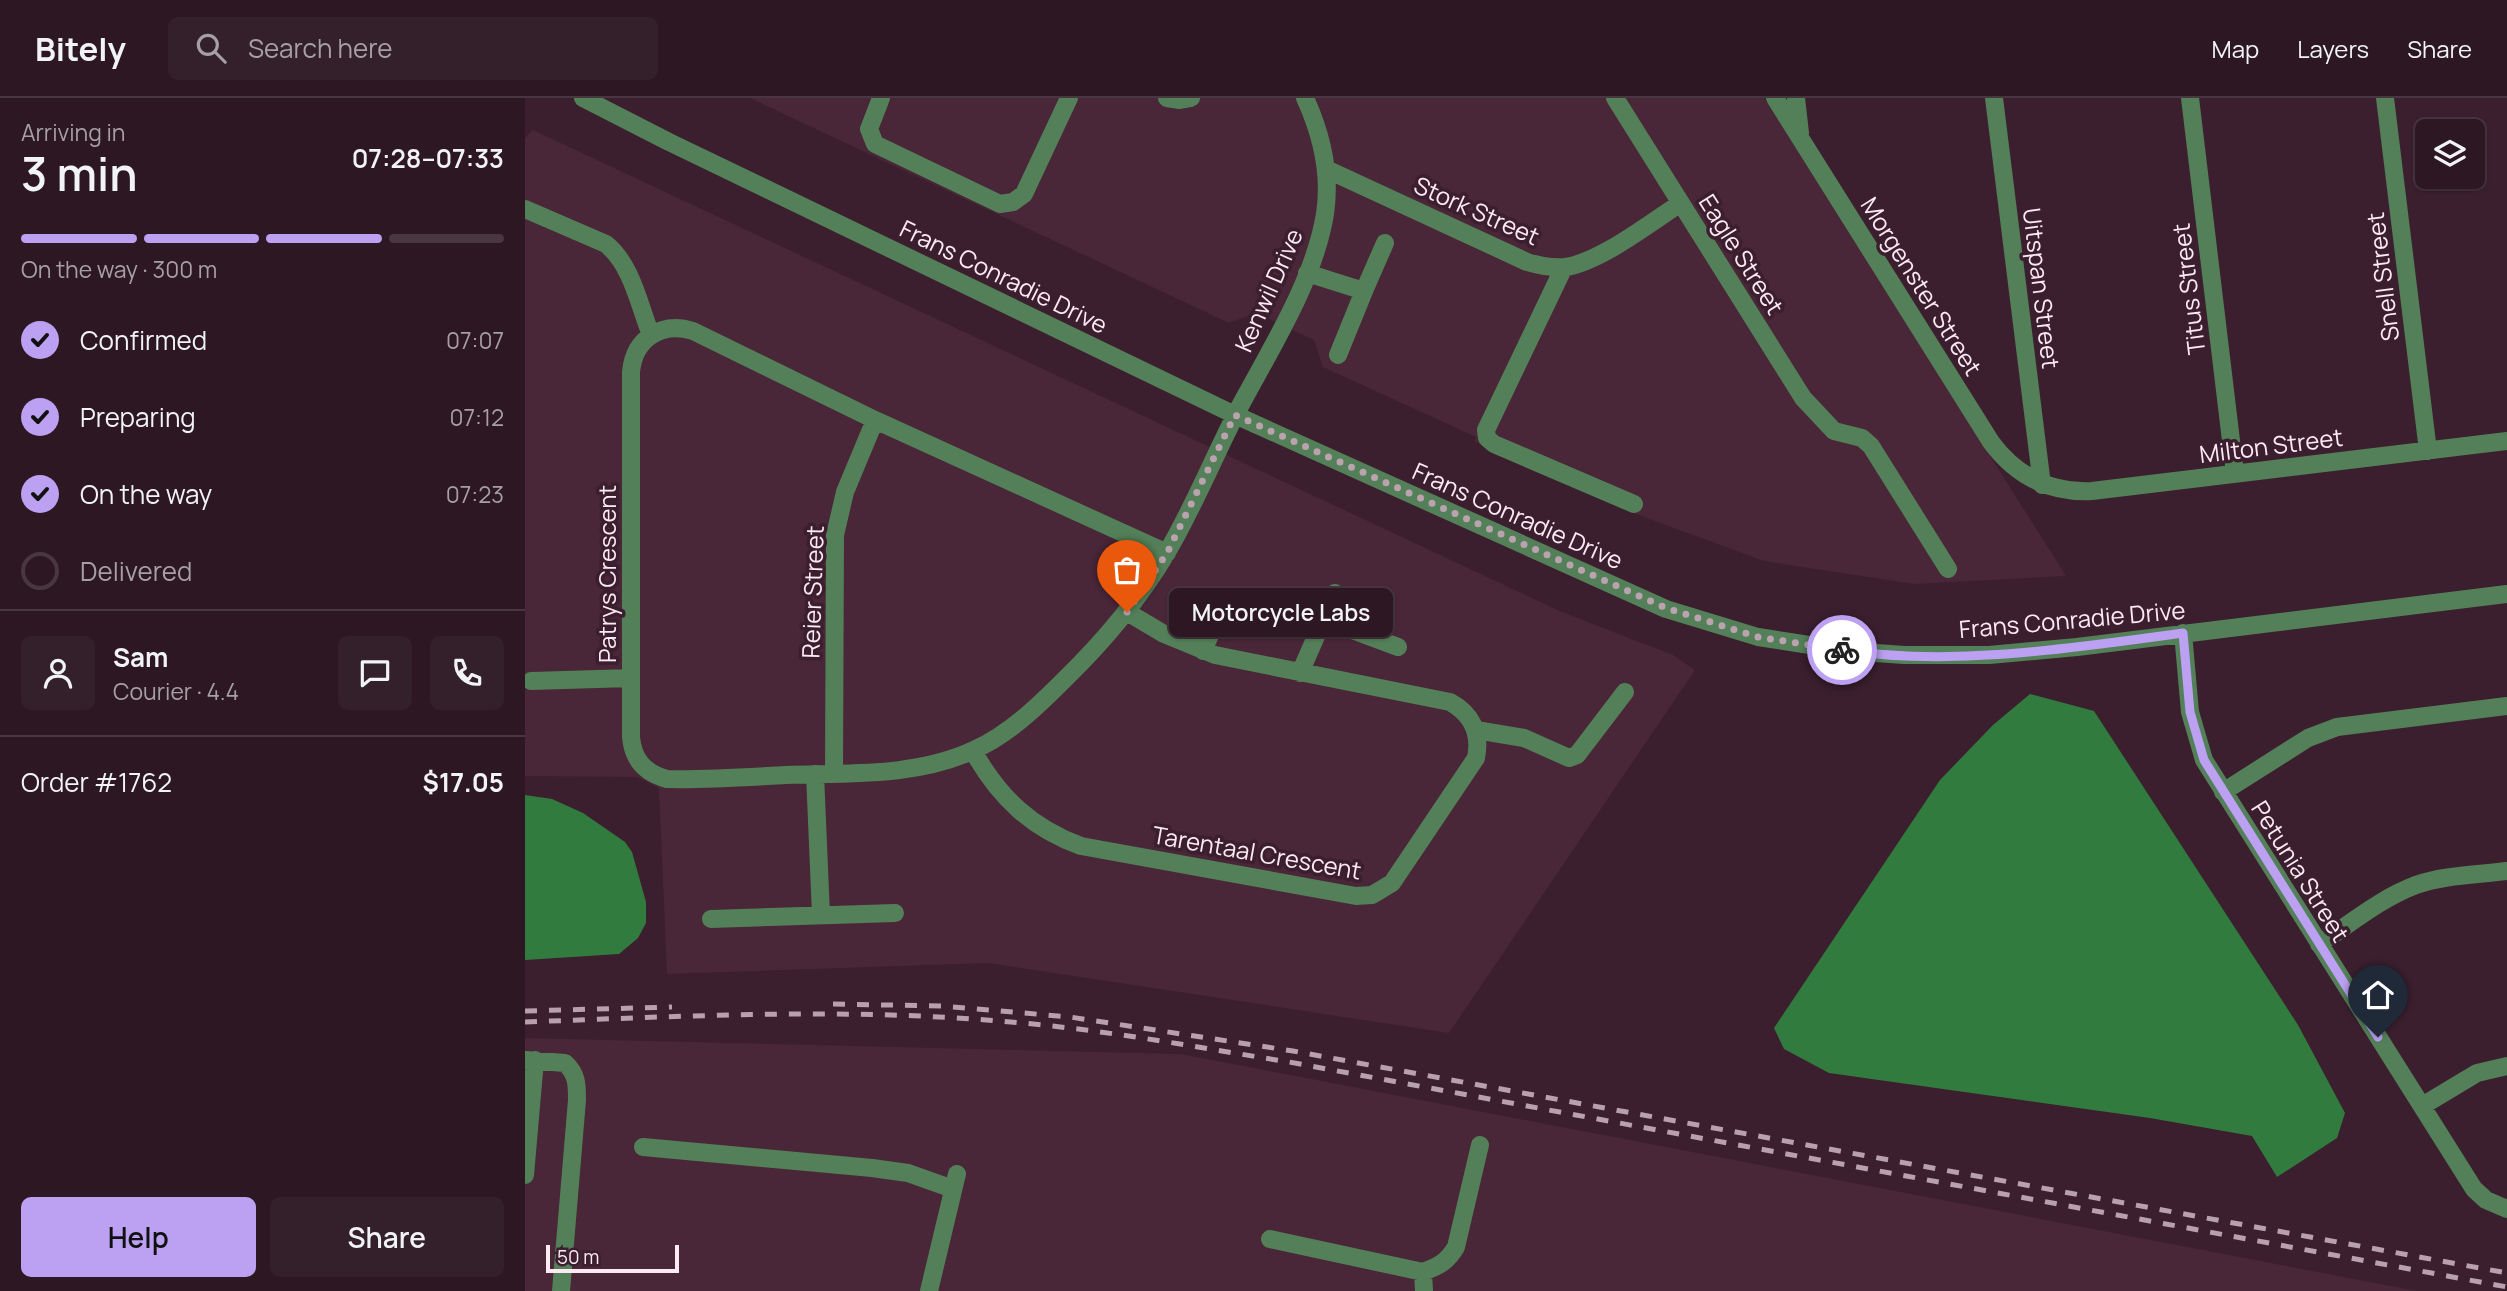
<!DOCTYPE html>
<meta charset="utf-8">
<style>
body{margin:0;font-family:Manrope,sans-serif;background:#34202a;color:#f1f3f6;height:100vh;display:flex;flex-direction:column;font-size:26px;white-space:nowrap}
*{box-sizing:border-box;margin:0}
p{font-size:23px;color:#a69fa5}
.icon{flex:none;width:38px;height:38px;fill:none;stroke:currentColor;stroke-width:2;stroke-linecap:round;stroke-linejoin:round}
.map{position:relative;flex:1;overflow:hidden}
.sheet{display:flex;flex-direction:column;background:#2c1722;width:525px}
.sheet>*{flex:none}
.buttons{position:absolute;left:1890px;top:21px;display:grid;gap:14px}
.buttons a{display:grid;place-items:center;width:70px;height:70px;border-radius:10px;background:#2c1722;box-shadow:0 2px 5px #0004,0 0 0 2px #483640;font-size:35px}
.scale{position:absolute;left:21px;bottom:18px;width:133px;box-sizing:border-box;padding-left:7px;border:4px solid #feeaf3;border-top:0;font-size:19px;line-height:24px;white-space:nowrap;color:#feeaf3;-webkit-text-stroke:5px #3b1f2e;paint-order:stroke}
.pin{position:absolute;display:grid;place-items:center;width:60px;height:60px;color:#fff;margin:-72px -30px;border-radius:50% 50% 50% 0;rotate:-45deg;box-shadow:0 0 7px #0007}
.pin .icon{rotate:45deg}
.courier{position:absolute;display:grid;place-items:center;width:70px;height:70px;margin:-35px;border:5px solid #bca0f2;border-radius:50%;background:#fff;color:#222;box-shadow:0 2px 9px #0007}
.bubble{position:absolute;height:49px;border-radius:10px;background:#2c1722;box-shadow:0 2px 5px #0004,0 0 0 2px #483640;font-size:23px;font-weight:600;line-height:49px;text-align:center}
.overview em{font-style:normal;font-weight:600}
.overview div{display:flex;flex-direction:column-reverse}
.overview{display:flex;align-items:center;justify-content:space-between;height:119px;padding:0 21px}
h1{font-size:46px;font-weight:600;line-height:52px}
.bar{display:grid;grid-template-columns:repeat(4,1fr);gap:10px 7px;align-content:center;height:84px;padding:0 21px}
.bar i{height:9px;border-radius:5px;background:#483640}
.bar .selected{background:#bca0f2}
.bar p{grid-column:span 4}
.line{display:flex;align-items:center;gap:18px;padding:0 21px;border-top:2px solid #483640}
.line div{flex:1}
.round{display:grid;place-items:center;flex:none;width:74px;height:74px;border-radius:10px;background:#34202a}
ol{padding:0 21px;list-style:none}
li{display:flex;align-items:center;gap:21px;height:77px}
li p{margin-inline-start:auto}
li .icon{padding:7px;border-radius:50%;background:#bca0f2;color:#111;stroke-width:4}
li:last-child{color:#a69fa5}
li i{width:38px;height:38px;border:4px solid #483640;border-radius:50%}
.cta{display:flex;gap:14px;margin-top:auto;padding:14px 21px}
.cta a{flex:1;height:80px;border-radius:10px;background:#bca0f2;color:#111;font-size:28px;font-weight:600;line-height:80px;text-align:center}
.cta a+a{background:#34202a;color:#f1f3f6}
header{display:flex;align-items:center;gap:42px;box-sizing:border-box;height:98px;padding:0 35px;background:#2c1722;border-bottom:2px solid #483640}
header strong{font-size:33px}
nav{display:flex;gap:38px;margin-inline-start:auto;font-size:24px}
.search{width:490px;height:63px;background:#34202a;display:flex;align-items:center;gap:18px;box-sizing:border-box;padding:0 24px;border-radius:10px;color:#a69fa5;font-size:26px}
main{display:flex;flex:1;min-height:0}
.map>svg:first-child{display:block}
.built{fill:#492638}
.water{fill:#327b3f}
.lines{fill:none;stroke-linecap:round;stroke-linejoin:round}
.minor{stroke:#538058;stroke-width:18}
.rail{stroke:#b8a1ac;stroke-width:5;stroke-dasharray:12 12;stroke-linecap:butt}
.done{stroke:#baa3ae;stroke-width:7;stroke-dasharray:0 12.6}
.route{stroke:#bca0f2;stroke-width:9}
.labels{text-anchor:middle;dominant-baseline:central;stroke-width:7;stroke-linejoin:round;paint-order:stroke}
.street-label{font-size:24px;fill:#feeaf3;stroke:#3b1f2e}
</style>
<header>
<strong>Bitely</strong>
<div class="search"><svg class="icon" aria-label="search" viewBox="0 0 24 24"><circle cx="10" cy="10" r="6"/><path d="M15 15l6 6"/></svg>Search here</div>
<nav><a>Map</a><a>Layers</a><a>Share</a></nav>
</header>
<main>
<section class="sheet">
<div class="overview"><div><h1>3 min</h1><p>Arriving in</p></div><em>07:28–07:33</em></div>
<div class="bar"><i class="selected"></i><i class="selected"></i><i class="selected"></i><i></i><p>On the way · 300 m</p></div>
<ol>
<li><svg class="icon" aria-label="check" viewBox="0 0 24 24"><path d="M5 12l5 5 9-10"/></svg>Confirmed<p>07:07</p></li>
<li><svg class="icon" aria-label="check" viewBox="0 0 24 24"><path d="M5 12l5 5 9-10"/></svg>Preparing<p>07:12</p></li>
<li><svg class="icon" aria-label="check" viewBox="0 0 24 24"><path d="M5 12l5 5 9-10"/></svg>On the way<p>07:23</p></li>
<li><i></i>Delivered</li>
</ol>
<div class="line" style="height:126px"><a class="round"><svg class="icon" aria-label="person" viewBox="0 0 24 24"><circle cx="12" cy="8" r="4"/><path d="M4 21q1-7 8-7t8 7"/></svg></a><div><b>Sam</b><p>Courier · 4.4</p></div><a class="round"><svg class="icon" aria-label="chat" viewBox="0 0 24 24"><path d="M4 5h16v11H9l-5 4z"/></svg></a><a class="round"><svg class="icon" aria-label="phone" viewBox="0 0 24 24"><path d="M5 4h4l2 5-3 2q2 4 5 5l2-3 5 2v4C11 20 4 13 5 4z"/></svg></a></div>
<div class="line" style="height:91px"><div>Order #1762</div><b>$17.05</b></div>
<div class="cta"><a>Help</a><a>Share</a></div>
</section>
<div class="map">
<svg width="1982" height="1193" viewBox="0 0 1982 1193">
<rect width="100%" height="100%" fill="#3b1f2e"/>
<!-- built -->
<path class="built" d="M 225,0 L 1239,0 L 1541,478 L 1389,486 L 1239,463 L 1111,416 L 949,343 L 951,339 L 798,269 L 789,242 L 731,215 L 704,225 Z
M 8,32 L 1037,514 L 1148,557 L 1170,572 L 924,935 L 463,865 L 142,876 L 134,690 L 112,679 L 0,678 L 0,40 Z
M 0,940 L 656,956 L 1892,1193 L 0,1193 Z"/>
<!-- water -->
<path class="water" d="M 1505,596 L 1569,613 L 1773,927 L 1820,1015 L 1812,1040 L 1752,1079 L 1727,1038 L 1625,1020 L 1304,975 L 1259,951 L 1249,930 L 1415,682 L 1468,627 Z
M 0,697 L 27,701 L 58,715 L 100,744 L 107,754 L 121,804 L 121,825 L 113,840 L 94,856 L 0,862 Z"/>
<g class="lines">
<!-- minor -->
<path class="minor" d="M 58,0 L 144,44 L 710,317 L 1141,511 L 1233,539 L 1323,553 L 1379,557 L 1464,557 L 1552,549 L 1982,496
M 356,0 L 344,31 L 350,46 L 475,106 L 488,104 L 499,96 L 544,0
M 642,0 L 655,2 L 666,0
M 1090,0 L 1278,300 L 1309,333 L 1337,340 L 1346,348 L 1423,471
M 1250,0 L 1466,344 C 1491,378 1524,395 1567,393 L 1982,343
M 1271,0 L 1275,35
M 1469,0 L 1517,387
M 1665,0 L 1710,376
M 1860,0 L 1903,353
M 801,71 L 1002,164 C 1015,168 1027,170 1040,169 C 1074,165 1126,124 1156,105
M 0,111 L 81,146 C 107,167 114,207 126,237
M 1039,169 L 961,332 L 962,340 L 969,346 L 1109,406
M 782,175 L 839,193 L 813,257
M 839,193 L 860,145
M 642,455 L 350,322 L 168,233 C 136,223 109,241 106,274 L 106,639 C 108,662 120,675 142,681 C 181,682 222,679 261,677 C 324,675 391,679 449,652 C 484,636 512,609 539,582 C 578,544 613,503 641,456 C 669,409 689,358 714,310 C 746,250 789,183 800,116 C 806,76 797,37 780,0
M 798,521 L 873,549
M 1658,535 L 1665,614 L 1679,662 L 1949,1091 L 1961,1102 L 1982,1111
M 678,553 L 696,512
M 775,575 L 810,495
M 6,583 L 106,580
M 951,632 L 999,640 L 1044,660 L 1052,657 L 1100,594
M 448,653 C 474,699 506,730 556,748 L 831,798 L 847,797 L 867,785 L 951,660 C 956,635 947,616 925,604 L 690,557 L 639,536 L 602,514
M 309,675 L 310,437 L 320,394 L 350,322
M 290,676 L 296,817
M 1698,694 L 1783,640 L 1812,629 L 1982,608
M 186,821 L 370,815
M 1794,846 C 1825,826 1856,800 1891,787 C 1919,777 1952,777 1982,773
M 0,962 L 40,965 C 52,976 52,986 52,1002 L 36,1193
M 1897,1008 L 1952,975 L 1982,968
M 118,1049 L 347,1070 L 383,1075 L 428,1091
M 0,1077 L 10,962
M 745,1141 L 898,1174 L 899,1193
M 898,1174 C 914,1168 922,1164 931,1149 L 955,1047
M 404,1193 L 432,1076"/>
<!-- rail -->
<path class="rail" d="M 308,906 L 417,908 L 545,919 L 768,953 L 1982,1175
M 0,913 L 147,909
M 0,924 C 165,918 332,909 497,925 C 587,933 676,950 764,964 L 1982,1189"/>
</g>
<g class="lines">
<!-- done -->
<path class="done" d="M 602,514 L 642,455 L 710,317 L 1141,510 L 1233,539 L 1317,552"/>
<!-- route -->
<path class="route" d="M 1317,552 C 1429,569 1546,550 1658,535 L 1665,614 L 1679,662 L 1853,939"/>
</g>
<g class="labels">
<!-- street labels -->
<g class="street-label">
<text transform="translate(952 112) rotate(24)">Stork Street</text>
<text transform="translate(1217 156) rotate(58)">Eagle Street</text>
<text transform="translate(479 178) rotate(26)">Frans Conradie Drive</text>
<text transform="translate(1857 179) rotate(-97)">Snell Street</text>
<text transform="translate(1397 188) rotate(58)">Morgenster Street</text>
<text transform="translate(1517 190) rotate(83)">Uitspan Street</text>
<text transform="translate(1663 191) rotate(-97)">Titus Street</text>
<text transform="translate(743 192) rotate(-66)">Kenwil Drive</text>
<text transform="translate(1746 347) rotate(-7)">Milton Street</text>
<text transform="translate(993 417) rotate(24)">Frans Conradie Drive</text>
<text transform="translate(81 476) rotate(-90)">Patrys Crescent</text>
<text transform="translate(287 494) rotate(-88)">Reier Street</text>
<text transform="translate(1547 521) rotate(-5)">Frans Conradie Drive</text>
<text transform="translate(732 754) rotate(10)">Tarentaal Crescent</text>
<text transform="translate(1776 773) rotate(58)">Petunia Street</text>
</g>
</g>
</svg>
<div class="buttons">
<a><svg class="icon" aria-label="layers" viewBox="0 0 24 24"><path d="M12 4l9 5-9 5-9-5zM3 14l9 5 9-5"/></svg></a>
</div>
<div class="scale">50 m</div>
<div class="pin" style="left:602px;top:514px;background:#ea580c"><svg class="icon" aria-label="bag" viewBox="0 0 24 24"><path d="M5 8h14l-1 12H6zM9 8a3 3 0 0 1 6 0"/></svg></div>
<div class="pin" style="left:1853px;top:939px;background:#1f2937"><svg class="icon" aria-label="home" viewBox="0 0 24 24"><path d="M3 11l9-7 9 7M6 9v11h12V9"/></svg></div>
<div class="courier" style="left:1317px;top:552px"><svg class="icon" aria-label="bike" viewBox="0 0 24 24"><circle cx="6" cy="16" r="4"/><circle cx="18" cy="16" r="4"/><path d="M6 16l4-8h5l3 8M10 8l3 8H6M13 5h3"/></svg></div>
<div class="bubble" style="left:644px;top:490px;width:224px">Motorcycle Labs</div>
</div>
</main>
